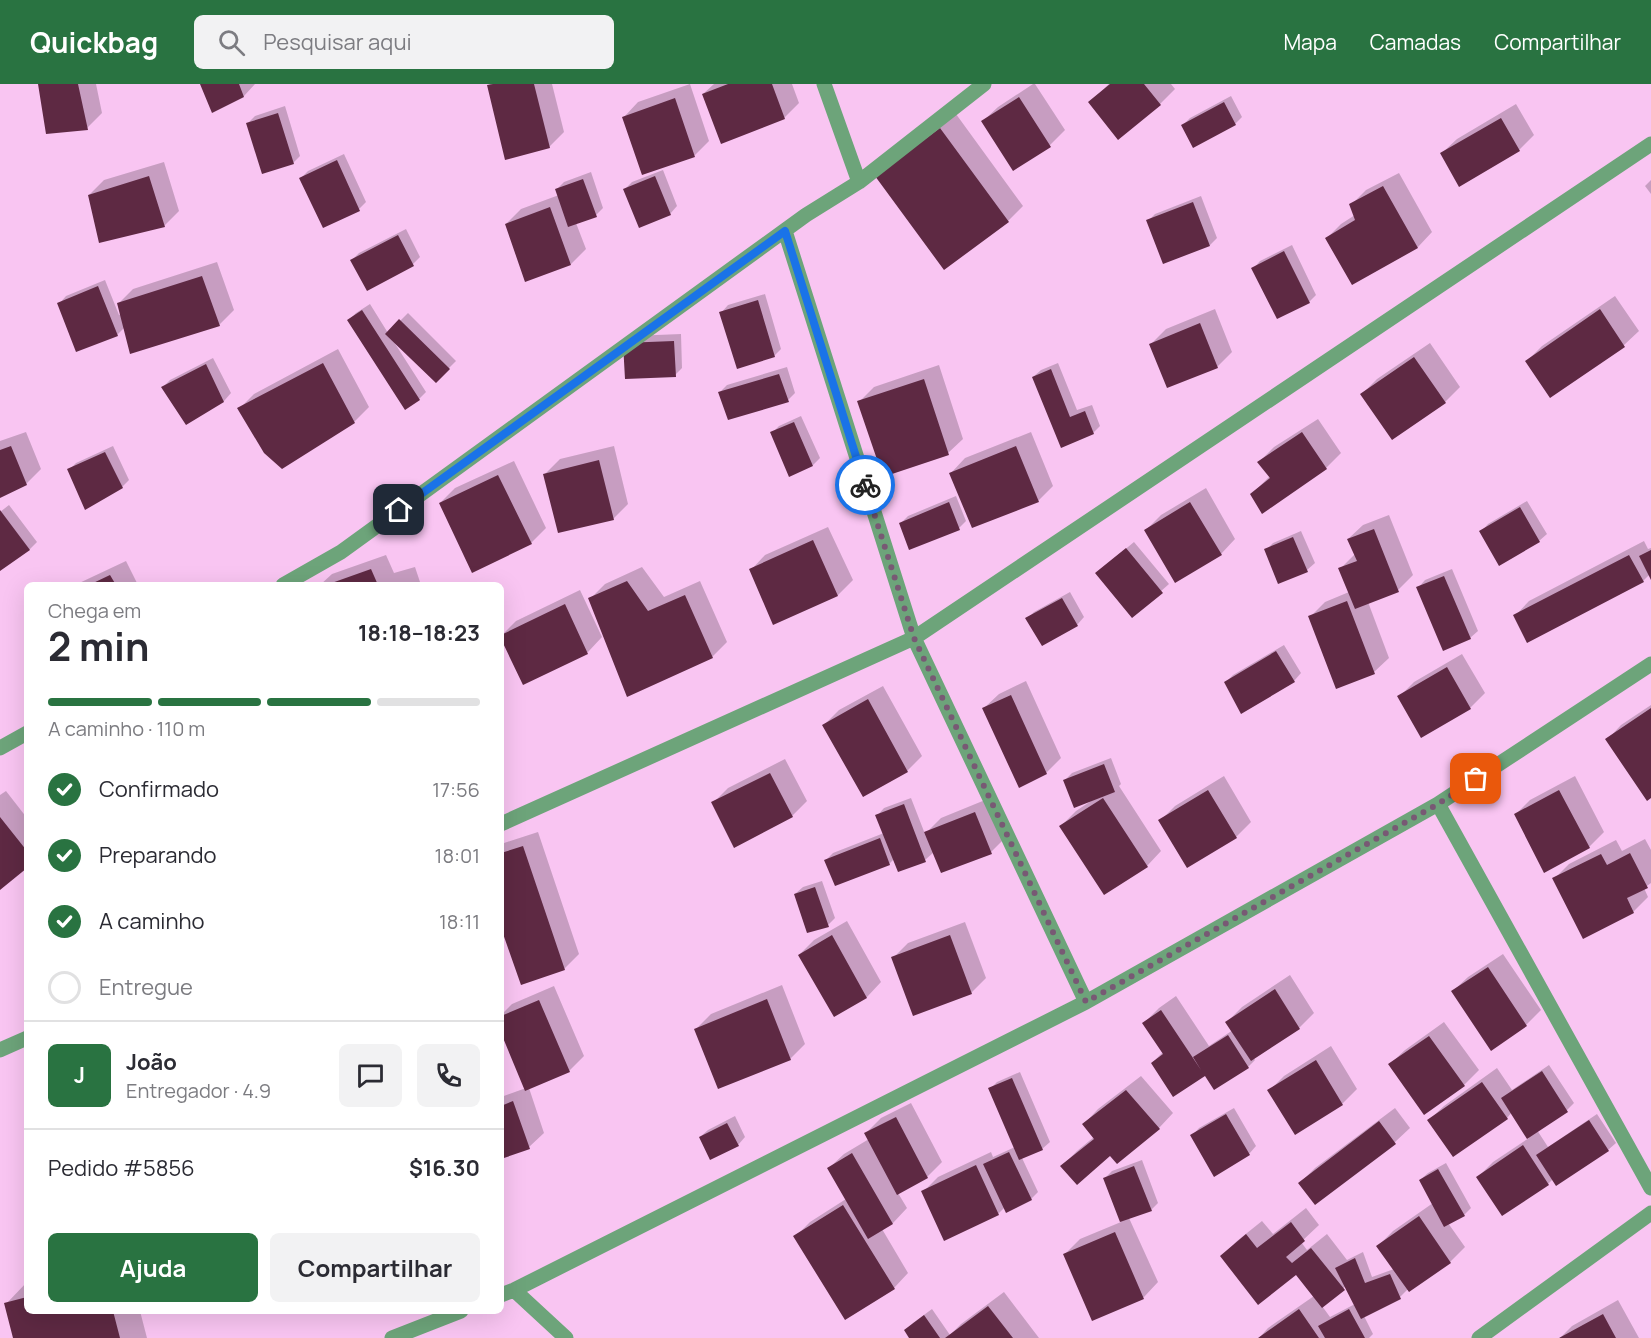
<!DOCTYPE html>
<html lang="pt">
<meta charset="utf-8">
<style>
body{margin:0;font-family:Manrope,sans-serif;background:#f2f2f3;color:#2b2b33;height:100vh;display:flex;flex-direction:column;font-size:22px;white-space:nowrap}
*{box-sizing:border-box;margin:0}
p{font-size:20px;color:#7c7c81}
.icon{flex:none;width:33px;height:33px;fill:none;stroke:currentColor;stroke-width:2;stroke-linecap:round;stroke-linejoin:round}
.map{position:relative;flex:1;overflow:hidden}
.details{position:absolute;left:24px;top:498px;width:480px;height:732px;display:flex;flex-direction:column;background:#fff;border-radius:9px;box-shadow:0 6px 24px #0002}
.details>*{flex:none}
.pin{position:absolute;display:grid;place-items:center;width:51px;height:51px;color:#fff;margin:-26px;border-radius:12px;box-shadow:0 3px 9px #0006}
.courier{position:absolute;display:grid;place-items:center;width:60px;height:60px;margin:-30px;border:4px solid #1a73e8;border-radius:50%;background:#fff;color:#222;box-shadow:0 2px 8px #0007}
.overview em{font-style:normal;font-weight:700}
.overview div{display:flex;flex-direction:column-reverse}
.overview{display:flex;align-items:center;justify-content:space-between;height:102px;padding:0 24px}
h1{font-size:39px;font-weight:700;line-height:45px}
.bar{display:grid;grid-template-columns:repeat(4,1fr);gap:9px 6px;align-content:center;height:72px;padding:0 24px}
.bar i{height:8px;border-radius:4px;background:#e1e1e2}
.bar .selected{background:#297341}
.bar p{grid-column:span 4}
.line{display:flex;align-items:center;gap:15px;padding:0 24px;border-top:2px solid #e1e1e2}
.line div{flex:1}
.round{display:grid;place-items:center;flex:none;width:63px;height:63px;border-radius:9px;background:#f2f2f3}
ol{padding:0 24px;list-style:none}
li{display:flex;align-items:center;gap:18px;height:66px}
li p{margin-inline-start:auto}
li .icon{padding:6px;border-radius:50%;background:#297341;color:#fff;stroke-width:4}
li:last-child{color:#7c7c81}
li i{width:33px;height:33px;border:3px solid #e1e1e2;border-radius:50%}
.primary-button{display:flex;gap:12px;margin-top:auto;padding:12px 24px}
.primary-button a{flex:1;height:69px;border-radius:9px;background:#297341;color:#fff;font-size:24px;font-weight:700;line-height:69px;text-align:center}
.primary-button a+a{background:#f2f2f3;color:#2b2b33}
header{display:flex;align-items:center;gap:36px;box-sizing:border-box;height:84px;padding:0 30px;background:#297341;color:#fff}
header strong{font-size:28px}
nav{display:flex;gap:33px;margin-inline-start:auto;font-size:21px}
.search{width:420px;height:54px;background:#f2f2f3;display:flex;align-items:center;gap:15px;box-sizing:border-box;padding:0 21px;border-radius:9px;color:#7c7c81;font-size:22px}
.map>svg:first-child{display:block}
.shadow{fill:#0003;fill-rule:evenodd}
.building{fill:#5e2943}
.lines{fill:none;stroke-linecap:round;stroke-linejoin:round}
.street{stroke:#6da47a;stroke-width:15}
.done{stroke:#785974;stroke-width:6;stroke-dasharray:0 10.8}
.route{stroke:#1a73e8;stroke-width:8}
</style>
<header>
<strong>Quickbag</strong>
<div class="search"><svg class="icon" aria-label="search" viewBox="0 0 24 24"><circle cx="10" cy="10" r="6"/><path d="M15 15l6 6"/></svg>Pesquisar aqui</div>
<nav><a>Mapa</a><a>Camadas</a><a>Compartilhar</a></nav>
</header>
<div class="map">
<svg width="1651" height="1254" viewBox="0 0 1651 1254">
<rect width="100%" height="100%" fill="#f9c5f2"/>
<!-- shadow -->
<path class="shadow" d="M 39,0 L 96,0 L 102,29 L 87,44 Z
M 201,0 L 255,0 L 244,12 Z
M 490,0 L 552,0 L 564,48 L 549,63 L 488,2 Z
M 690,0 L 709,57 L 695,71 L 643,89 L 624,33 L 638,18 Z
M 714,0 L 792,0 L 799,19 L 784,34 L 703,10 Z
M 1033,0 L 1035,0 L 1065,46 L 1050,61 L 983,37 L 998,23 Z
M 1109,0 L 1171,0 L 1175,5 L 1160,20 L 1090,18 Z
M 1231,12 L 1242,33 L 1235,40 L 1183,41 L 1190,34 Z
M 1516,20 L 1534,51 L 1519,66 L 1442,69 L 1457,55 Z
M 285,22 L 300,72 L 293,79 L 248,39 L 255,32 Z
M 956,30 L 1023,122 L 1008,137 L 944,184 L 877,92 Z
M 344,70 L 366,118 L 359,125 L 323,142 L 301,94 L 308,87 Z
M 164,78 L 179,127 L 164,142 L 89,111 L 104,96 Z
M 663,86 L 677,122 L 670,130 L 625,105 L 632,98 Z
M 591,88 L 603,124 L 596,131 L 576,139 L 586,165 L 571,180 L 506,140 L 521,125 L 559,111 L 557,105 L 564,98 Z
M 1399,89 L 1432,148 L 1418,163 L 1353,199 L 1326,155 L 1341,140 L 1355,131 L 1351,121 L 1366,106 Z
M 1651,96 L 1651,110 L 1645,102 Z
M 1201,112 L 1217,154 L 1210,161 L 1148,137 L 1155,130 Z
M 406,145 L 420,173 L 413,180 L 352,176 L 359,169 Z
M 1292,161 L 1316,211 L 1309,218 L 1253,185 L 1260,177 Z
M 217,178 L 234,226 L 219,241 L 125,243 L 117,251 L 59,220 L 66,212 L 105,196 L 119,231 L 121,230 L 118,220 L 133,205 Z
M 765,210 L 781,265 L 774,272 L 721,229 L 728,221 Z
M 1615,212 L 1639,247 L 1624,261 L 1550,312 L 1527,277 L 1542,262 Z
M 370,220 L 388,249 L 408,229 L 456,277 L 436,297 L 394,258 L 426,308 L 419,315 L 349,236 L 356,229 Z
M 1215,225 L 1232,268 L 1217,283 L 1151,260 L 1166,245 Z
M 681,250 L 682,284 L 675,291 L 632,252 Z
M 1430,259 L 1460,303 L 1445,318 L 1362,310 L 1377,295 Z
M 338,265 L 369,323 L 354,338 L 239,325 L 254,310 Z
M 213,274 L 231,309 L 224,317 L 186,339 L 163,303 L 170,296 Z
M 1058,279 L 1077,326 L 1092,321 L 1100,342 L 1093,349 L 1061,362 L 1033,293 L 1041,286 Z
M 939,281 L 963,355 L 948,369 L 859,318 L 874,303 Z
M 787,283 L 795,309 L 788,316 L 720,308 L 727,301 Z
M 801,332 L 820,374 L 813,381 L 772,349 L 779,342 Z
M 1318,335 L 1341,369 L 1326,384 L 1252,410 L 1270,392 L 1259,378 L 1274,363 Z
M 26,348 L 41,385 L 26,400 L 0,413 L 0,357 Z
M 1031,348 L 1053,402 L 1038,417 L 951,389 L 965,374 Z
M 113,362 L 129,396 L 122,403 L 69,386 L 76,379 Z
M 614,362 L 628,420 L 613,435 L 545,390 L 560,375 Z
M 514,377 L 546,444 L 531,459 L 440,419 L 455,404 Z
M 1206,404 L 1235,455 L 1221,470 L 1146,446 L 1161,431 Z
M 956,412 L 966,437 L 959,444 L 901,439 L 908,432 Z
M 1527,417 L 1547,450 L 1539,457 L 1500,480 L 1481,448 L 1488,440 Z
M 9,421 L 37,458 L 30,465 L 0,485 L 0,428 Z
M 1389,431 L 1413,491 L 1398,506 L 1368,518 L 1389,574 L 1374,588 L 1337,603 L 1310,533 L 1325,518 L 1349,508 L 1340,485 L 1355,470 L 1348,455 L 1363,441 Z
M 828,443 L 853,496 L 838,511 L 774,539 L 751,486 L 765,471 Z
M 1301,447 L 1315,479 L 1307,486 L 1279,498 L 1266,466 L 1273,459 Z
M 1644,457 L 1648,465 L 1651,464 L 1651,493 L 1650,490 L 1643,497 L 1515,532 L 1529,517 Z
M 1134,458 L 1169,500 L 1133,532 L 1105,482 Z
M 386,471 L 394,489 L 415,483 L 421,501 L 320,501 L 332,490 Z
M 126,477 L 138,501 L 75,501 Z
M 642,483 L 664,513 L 700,497 L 727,558 L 712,573 L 590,515 L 605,500 Z
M 1452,485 L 1478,547 L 1470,554 L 1418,504 L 1425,496 Z
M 580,506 L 602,553 L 588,568 L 524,599 L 501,552 L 516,537 Z
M 1070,508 L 1084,533 L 1077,541 L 1027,535 L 1034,528 Z
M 1284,561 L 1301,589 L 1294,597 L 1225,599 L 1233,591 Z
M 1462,570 L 1485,609 L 1470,624 L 1399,613 L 1414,598 Z
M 1026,597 L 1061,674 L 1046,689 L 984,624 L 999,610 Z
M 883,602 L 922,672 L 907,687 L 824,641 L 839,626 Z
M 1651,621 L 1651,712 L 1607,656 L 1621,641 Z
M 1111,674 L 1121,700 L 1119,702 L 1161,767 L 1147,782 L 1061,742 L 1076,727 L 1091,717 L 1065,696 L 1072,689 Z
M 785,675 L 807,717 L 792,732 L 713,719 L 728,704 Z
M 1224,692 L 1251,738 L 1236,753 L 1188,782 L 1160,737 L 1175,722 Z
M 1575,692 L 1604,748 L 1589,763 L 1515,731 L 1530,716 Z
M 6,707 L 27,734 L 27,782 L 0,804 L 0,711 Z
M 911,714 L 925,750 L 941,734 L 990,714 L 1006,753 L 991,768 L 934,768 L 925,776 L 894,775 L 889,780 L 826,776 L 833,769 L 884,749 L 877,732 L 884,724 Z
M 538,748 L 579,870 L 564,885 L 501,840 L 501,760 Z
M 1645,755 L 1651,766 L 1651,799 L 1644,804 L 1648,813 L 1633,828 L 1584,853 L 1554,795 L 1569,780 L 1616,756 L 1622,767 Z
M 822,797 L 835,834 L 828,841 L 795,810 L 803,803 Z
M 847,837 L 881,898 L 867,913 L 834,931 L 799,871 L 814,856 Z
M 965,838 L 986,894 L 971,909 L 893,874 L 908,859 Z
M 1503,870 L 1541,926 L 1526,941 L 1453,907 L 1468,893 Z
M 1290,891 L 1314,929 L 1299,944 L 1253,973 L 1255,976 L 1248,983 L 1206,989 L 1152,979 L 1163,968 L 1144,939 L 1159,924 L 1176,912 L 1209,962 L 1233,946 L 1227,938 L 1242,923 Z
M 782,901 L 805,960 L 790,975 L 696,945 L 711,930 Z
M 554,902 L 584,972 L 569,987 L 529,1004 L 544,1049 L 529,1063 L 501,1073 L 501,1013 L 526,1004 L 501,946 L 501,931 L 512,920 Z
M 1444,938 L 1479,986 L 1464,1001 L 1390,980 L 1405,966 Z
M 1331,962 L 1357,1005 L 1342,1020 L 1269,1007 L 1284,992 Z
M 1549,981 L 1574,1019 L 1567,1026 L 1537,1046 L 1548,1063 L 1597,1030 L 1616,1059 L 1608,1066 L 1557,1100 L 1553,1095 L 1548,1100 L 1503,1130 L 1478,1093 L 1493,1078 L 1529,1054 L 1512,1028 L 1507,1034 L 1429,1036 L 1444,1022 L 1497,984 L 1512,1006 Z
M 1020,988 L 1050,1058 L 1042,1065 L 1022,1074 L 1038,1108 L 1031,1115 L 1005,1123 L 998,1130 L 923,1108 L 938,1093 L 991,1068 L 993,1073 L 1015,1063 L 990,1005 L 997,998 Z
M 1141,992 L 1173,1029 L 1159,1044 L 1110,1070 L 1062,1082 L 1077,1067 L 1094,1053 L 1084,1040 L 1098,1025 Z
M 911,1019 L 942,1078 L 927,1093 L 898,1109 L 907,1124 L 893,1139 L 882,1145 L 908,1189 L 894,1204 L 795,1153 L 810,1138 L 846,1115 L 829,1084 L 844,1070 L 869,1055 L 866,1049 L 881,1034 Z
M 1234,1024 L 1256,1062 L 1249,1070 L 1192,1052 L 1199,1044 Z
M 1395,1024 L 1410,1044 L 1395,1058 L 1300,1099 L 1315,1084 Z
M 735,1032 L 745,1053 L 738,1061 L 700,1053 L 708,1046 Z
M 1142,1076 L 1158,1119 L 1151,1126 L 1129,1134 L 1158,1198 L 1144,1213 L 1093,1235 L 1065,1170 L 1080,1155 L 1121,1138 L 1105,1094 L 1112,1087 Z
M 1446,1079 L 1471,1124 L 1464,1131 L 1448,1139 L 1465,1163 L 1450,1178 L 1408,1205 L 1400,1213 L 1364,1232 L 1373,1250 L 1369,1254 L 1259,1254 L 1268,1244 L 1314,1212 L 1296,1189 L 1222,1172 L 1237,1157 L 1262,1137 L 1273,1150 L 1306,1124 L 1319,1141 L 1301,1158 L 1307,1166 L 1327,1150 L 1347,1176 L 1363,1168 L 1372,1193 L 1394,1185 L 1378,1162 L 1393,1147 L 1433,1119 L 1420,1096 L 1428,1089 ZM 1346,1202 L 1355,1220 L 1330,1233 L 1322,1222 Z
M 27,1198 L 27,1227 L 140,1227 L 147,1254 L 15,1254 L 6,1220 Z
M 1004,1208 L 1039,1254 L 911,1254 L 906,1246 L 913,1239 L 932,1225 L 950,1251 L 961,1240 Z
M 1618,1216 L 1639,1254 L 1560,1254 L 1572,1242 Z"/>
<!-- building -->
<path class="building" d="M 38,0 L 78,0 L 88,46 L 46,50 Z
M 200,0 L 239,0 L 244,13 L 212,29 Z
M 493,0 L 534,0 L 550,64 L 505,76 L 487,1 Z
M 728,0 L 772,0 L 785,35 L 721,60 L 702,10 Z
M 1110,0 L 1144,0 L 1161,21 L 1118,56 L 1088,18 Z
M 1019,13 L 1051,63 L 1013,87 L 981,37 Z
M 675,14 L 695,73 L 642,91 L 622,33 Z
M 1224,18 L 1236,41 L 1193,64 L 1181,41 Z
M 278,29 L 294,80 L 262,90 L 246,39 Z
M 1501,34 L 1520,67 L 1459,103 L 1440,69 Z
M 940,44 L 1009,138 L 944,186 L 875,92 Z
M 337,76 L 360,127 L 323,144 L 299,94 Z
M 149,92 L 165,143 L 99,159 L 88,111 Z
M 655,92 L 671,131 L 639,144 L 623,105 Z
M 583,95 L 597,133 L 568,143 L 555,105 Z
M 1383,102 L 1418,164 L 1352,201 L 1325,154 L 1355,136 L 1349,120 Z
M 1193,118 L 1210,162 L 1163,180 L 1146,136 Z
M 550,123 L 571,181 L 525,198 L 505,140 Z
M 398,151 L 414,182 L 367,207 L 350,176 Z
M 1284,167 L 1310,219 L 1277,235 L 1251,184 Z
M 202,192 L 220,242 L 130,270 L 117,219 Z
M 98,202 L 118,252 L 76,268 L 57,219 Z
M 758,216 L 775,273 L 737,285 L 719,228 Z
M 1600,225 L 1625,263 L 1550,314 L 1525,277 Z
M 362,226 L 420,316 L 405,326 L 347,236 Z
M 399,235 L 450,285 L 436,299 L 385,250 Z
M 1200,239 L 1218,284 L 1167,304 L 1149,260 Z
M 674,257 L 676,293 L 625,295 L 623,259 Z
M 1414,273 L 1446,319 L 1392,356 L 1360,310 Z
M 323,279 L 355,339 L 282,385 L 264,369 L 237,324 Z
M 206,280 L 224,318 L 186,341 L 161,303 Z
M 1051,285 L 1070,333 L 1085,327 L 1094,350 L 1061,364 L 1032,293 Z
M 779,290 L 789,318 L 728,336 L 718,308 Z
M 924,295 L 949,371 L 883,393 L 857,317 Z
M 794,338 L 813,382 L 789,393 L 770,348 Z
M 1302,348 L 1327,385 L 1262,430 L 1250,410 L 1270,394 L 1257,378 Z
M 11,362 L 27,401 L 0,414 L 0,366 Z
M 1016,362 L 1039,418 L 972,444 L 949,389 Z
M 105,368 L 123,404 L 85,426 L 67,385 Z
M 599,376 L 614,436 L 558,449 L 543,390 Z
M 498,391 L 532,460 L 472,489 L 439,419 Z
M 949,418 L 960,446 L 909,466 L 899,439 Z
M 1190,418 L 1222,471 L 1175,499 L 1144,446 Z
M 1520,423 L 1540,458 L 1499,482 L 1479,447 Z
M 0,426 L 30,466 L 0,487 Z
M 1374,445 L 1399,508 L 1355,525 L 1338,484 L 1357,477 L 1347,455 Z
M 1293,453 L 1308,488 L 1278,500 L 1264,465 Z
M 813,456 L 838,512 L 773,541 L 749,485 Z
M 1126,464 L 1163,509 L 1132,534 L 1095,489 Z
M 1651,466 L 1651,496 L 1639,472 Z
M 1629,471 L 1644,498 L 1527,559 L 1513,531 Z
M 371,485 L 378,501 L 326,501 Z
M 110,491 L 116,501 L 89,501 Z
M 1444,492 L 1471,555 L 1443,567 L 1416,503 Z
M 627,497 L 648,527 L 685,511 L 713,574 L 627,613 L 588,514 Z
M 1062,514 L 1078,542 L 1042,562 L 1025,534 Z
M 1347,517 L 1375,590 L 1336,605 L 1308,532 Z
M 565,520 L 588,570 L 523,601 L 501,555 L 501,551 Z
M 1276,567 L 1295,598 L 1241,630 L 1224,598 Z
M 1447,583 L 1471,625 L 1421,654 L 1397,612 Z
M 1011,611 L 1047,690 L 1019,704 L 982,624 Z
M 868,615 L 908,688 L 863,713 L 822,641 Z
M 1651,624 L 1651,714 L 1647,717 L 1605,655 Z
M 1104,680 L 1115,708 L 1074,724 L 1063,696 Z
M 770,689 L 793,733 L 734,764 L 711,718 Z
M 1208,706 L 1237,754 L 1187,784 L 1158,736 Z
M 1559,706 L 1590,764 L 1544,789 L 1514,730 Z
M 1103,714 L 1148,783 L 1104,811 L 1059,742 Z
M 904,720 L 926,778 L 898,788 L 875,731 Z
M 975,728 L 992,770 L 941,789 L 924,748 Z
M 0,733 L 27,767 L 27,784 L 0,806 Z
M 880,754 L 890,781 L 835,802 L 824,776 Z
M 523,762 L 565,886 L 521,901 L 501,844 L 501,769 Z
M 1630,769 L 1648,804 L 1627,814 L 1634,829 L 1583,855 L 1552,794 L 1601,770 L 1607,781 Z
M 815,803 L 829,843 L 807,849 L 794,810 Z
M 832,851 L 867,914 L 834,933 L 798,871 Z
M 950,851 L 972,910 L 913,932 L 891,873 Z
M 1488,883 L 1527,942 L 1491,967 L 1451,907 Z
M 1275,905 L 1300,945 L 1251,977 L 1225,938 Z
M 767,915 L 791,976 L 718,1005 L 694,945 Z
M 539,916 L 570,988 L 525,1007 L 501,949 L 501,932 Z
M 1161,926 L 1201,986 L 1193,973 L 1228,951 L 1249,984 L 1214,1006 L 1205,992 L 1173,1013 L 1151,979 L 1163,970 L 1142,939 Z
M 1429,952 L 1465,1002 L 1424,1031 L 1388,980 Z
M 1316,976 L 1343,1021 L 1295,1051 L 1267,1006 Z
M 1542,987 L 1568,1028 L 1527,1055 L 1501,1014 Z
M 1012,994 L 1043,1066 L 1019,1076 L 988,1004 Z
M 1482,998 L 1508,1035 L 1453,1073 L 1427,1036 Z
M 1126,1006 L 1160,1045 L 1117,1080 L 1110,1072 L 1077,1101 L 1060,1082 L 1094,1055 L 1082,1040 Z
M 513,1017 L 530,1065 L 501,1075 L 501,1022 Z
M 1226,1030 L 1250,1071 L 1214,1093 L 1190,1051 Z
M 896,1033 L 928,1094 L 897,1111 L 864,1049 Z
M 1589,1036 L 1609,1067 L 1556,1102 L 1536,1071 Z
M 1379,1037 L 1396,1060 L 1315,1121 L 1298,1099 Z
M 727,1039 L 739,1062 L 710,1076 L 699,1053 Z
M 1523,1061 L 1549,1101 L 1502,1132 L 1476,1093 Z
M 1009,1068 L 1032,1116 L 1006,1129 L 983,1080 Z
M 852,1069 L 893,1140 L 868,1155 L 827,1084 Z
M 976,1081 L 999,1131 L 944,1157 L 921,1107 Z
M 1134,1082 L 1152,1127 L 1120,1138 L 1103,1094 Z
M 1438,1085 L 1465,1132 L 1444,1143 L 1419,1096 Z
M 843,1121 L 895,1205 L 845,1236 L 793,1152 Z
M 1419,1132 L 1451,1179 L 1409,1208 L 1376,1162 Z
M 1291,1138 L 1305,1157 L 1286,1173 L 1292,1179 L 1311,1164 L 1345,1206 L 1322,1224 L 1296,1191 L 1258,1221 L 1220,1172 L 1246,1150 L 1257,1164 Z
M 1115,1148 L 1144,1215 L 1092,1237 L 1063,1170 Z
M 1355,1174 L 1365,1199 L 1390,1190 L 1401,1215 L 1361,1235 L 1335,1184 Z
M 27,1213 L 27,1227 L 113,1227 L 120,1254 L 13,1254 L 4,1219 Z
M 988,1222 L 1013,1254 L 945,1254 Z
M 1299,1225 L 1319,1254 L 1258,1254 Z
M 1349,1225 L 1365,1254 L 1325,1254 L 1318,1242 Z
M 1603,1230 L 1616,1254 L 1559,1254 Z
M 924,1231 L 940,1254 L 909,1254 L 904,1246 Z"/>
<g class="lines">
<!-- street -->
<path class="street" d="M 824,0 L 859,98
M 785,147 L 914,554 L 1086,918
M 283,501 L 341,468 L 806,131 L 859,98 L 984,0
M 0,664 L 27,649
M 1438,720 L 1651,1104
M 501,740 L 914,554 L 1651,60
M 0,966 L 27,954
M 514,1206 L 566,1254
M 501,1211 L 514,1206 L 1086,918 L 1438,720 L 1651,580
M 392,1254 L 461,1227
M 1479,1254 L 1651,1129"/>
</g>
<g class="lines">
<!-- done -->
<path class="done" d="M 865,401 L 914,554 L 1086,918 L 1438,720 L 1476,695"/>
<!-- route -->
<path class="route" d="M 399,426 L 785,147 L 865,401"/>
</g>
</svg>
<div class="pin" style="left:1476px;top:695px;background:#ea580c"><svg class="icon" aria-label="bag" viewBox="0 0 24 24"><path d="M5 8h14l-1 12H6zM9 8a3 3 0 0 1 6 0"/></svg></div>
<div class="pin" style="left:399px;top:426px;background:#1f2937"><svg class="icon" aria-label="home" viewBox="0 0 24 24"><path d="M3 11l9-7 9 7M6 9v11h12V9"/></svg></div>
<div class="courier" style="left:865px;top:401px"><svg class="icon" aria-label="bike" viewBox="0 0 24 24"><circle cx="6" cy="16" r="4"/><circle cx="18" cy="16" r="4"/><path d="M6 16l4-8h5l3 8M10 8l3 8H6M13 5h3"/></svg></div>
<section class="details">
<div class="overview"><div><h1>2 min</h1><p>Chega em</p></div><em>18:18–18:23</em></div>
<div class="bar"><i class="selected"></i><i class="selected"></i><i class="selected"></i><i></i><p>A caminho · 110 m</p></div>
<ol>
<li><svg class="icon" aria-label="check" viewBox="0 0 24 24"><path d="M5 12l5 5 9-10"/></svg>Confirmado<p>17:56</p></li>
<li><svg class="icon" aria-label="check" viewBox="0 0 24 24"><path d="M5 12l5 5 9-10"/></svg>Preparando<p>18:01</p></li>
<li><svg class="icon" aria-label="check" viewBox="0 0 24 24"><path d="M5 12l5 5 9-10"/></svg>A caminho<p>18:11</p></li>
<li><i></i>Entregue</li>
</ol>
<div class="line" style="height:108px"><b class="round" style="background:#297341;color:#fff">J</b><div><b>João</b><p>Entregador · 4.9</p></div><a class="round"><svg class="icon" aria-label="chat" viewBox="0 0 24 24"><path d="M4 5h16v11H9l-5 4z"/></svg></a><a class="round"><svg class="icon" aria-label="phone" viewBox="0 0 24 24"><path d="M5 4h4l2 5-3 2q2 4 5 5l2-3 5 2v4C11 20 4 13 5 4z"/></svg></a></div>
<div class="line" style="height:78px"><div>Pedido #5856</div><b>$16.30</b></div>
<div class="primary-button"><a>Ajuda</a><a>Compartilhar</a></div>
</section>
</div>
